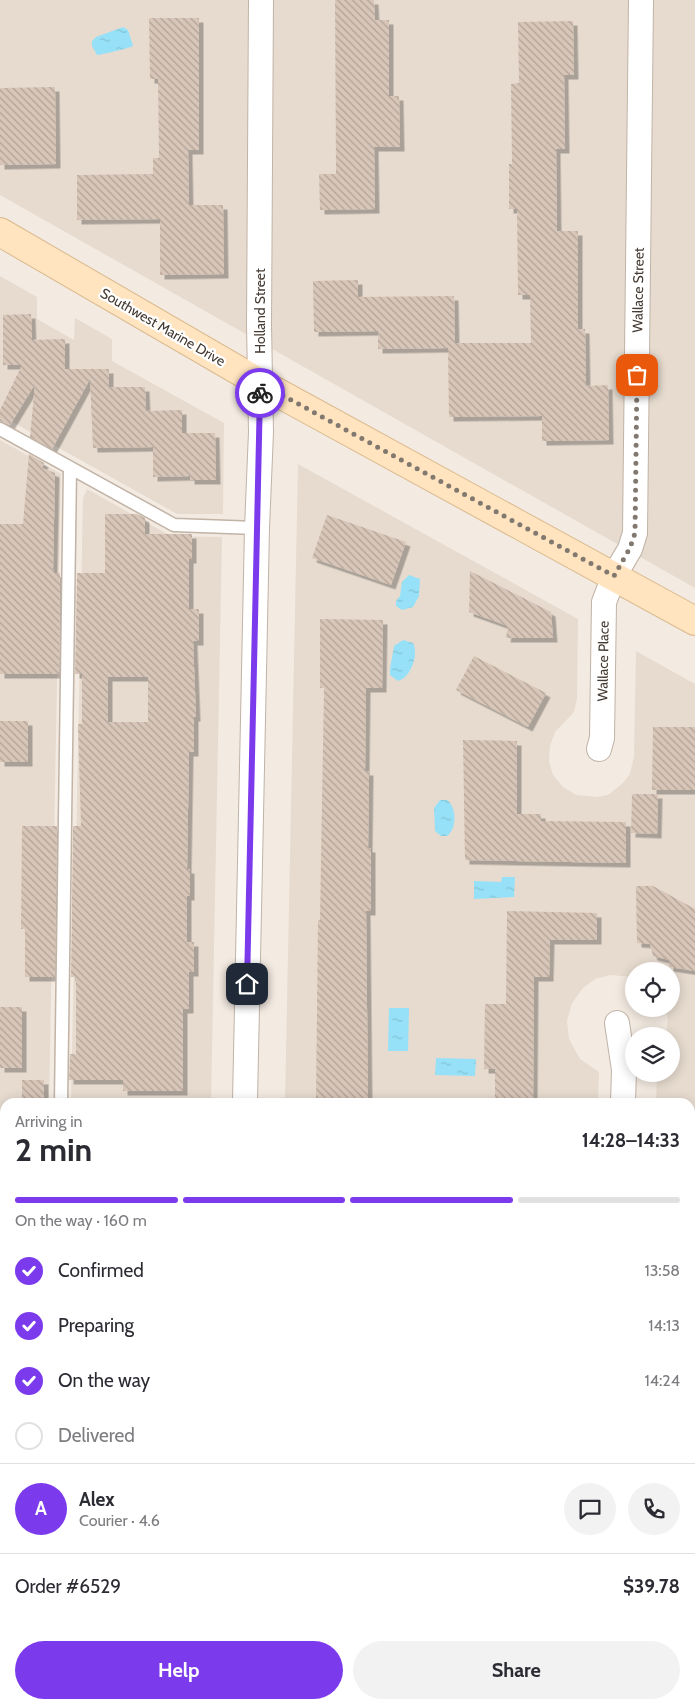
<!DOCTYPE html>
<meta charset="utf-8">
<style>
body{margin:0;font-family:Cabin,sans-serif;background:#f2f2f3;color:#2b2b33;height:100vh;display:flex;flex-direction:column;font-size:19px;white-space:nowrap}
*{box-sizing:border-box;margin:0}
p{font-size:16px;color:#7c7c81}
.icon{flex:none;width:28px;height:28px;fill:none;stroke:currentColor;stroke-width:2;stroke-linecap:round;stroke-linejoin:round}
.map{position:relative;flex:1;overflow:hidden}
.panel{position:absolute;left:0px;top:1098px;width:695px;height:611px;display:flex;flex-direction:column;background:#fff;border-radius:15px 15px 0 0;box-shadow:0 2px 12px #0003}
.panel>*{flex:none}
.controls{position:absolute;left:625px;top:962px;display:grid;gap:10px}
.controls a{display:grid;place-items:center;width:55px;height:55px;border-radius:50%;background:#fff;box-shadow:0 2px 12px #0003;font-size:25px}
.pin{position:absolute;display:grid;place-items:center;width:42px;height:42px;color:#fff;margin:-21px;border-radius:10px;box-shadow:0 2px 8px #0006}
.courier{position:absolute;display:grid;place-items:center;width:50px;height:50px;margin:-25px;border:4px solid #7c3aed;border-radius:50%;background:#fff;color:#222;box-shadow:0 1px 6px #0007}
.headline em{font-style:normal;font-weight:800}
.headline div{display:flex;flex-direction:column-reverse}
.headline{display:flex;align-items:center;justify-content:space-between;height:85px;padding:0 15px}
h1{font-size:32px;font-weight:800;line-height:38px}
.bar{display:grid;grid-template-columns:repeat(4,1fr);gap:8px 5px;align-content:center;height:60px;padding:0 15px}
.bar i{height:6px;border-radius:4px;background:#e1e1e2}
.bar .on{background:#7c3aed}
.bar p{grid-column:span 4}
.line{display:flex;align-items:center;gap:12px;padding:0 15px;border-top:1px solid #e1e1e2}
.line div{flex:1}
.round{display:grid;place-items:center;flex:none;width:52px;height:52px;border-radius:26px;background:#f2f2f3}
ol{padding:0 15px;list-style:none}
li{display:flex;align-items:center;gap:15px;height:55px}
li p{margin-inline-start:auto}
li .icon{padding:5px;border-radius:50%;background:#7c3aed;color:#fff;stroke-width:4}
li:last-child{color:#7c7c81}
li i{width:28px;height:28px;border:2px solid #e1e1e2;border-radius:50%}
.primary-button{display:flex;gap:10px;margin-top:auto;padding:10px 15px}
.primary-button a{flex:1;height:58px;border-radius:30px;background:#7c3aed;color:#fff;font-size:20px;font-weight:800;line-height:58px;text-align:center}
.primary-button a+a{background:#f2f2f3;color:#2b2b33}
.map>svg:first-child{display:block}
.residential{fill:#e7dbcf}
.park{fill:url(#park-crowns)}
.water{fill:url(#water-ripples)}
.building{fill:url(#building-back-hatch);fill-rule:evenodd;filter:url(#shadow)}
.lines{fill:none;stroke-linecap:round;stroke-linejoin:round}
.lane-casing{stroke:#c1b3a6;stroke-width:15}
.street-casing{stroke:#c1b3a6;stroke-width:26}
.secondary-casing{stroke:#dab98e;stroke-width:30}
.lane{stroke:#fff;stroke-width:12}
.street{stroke:#fff;stroke-width:24}
.secondary{stroke:#ffe4bf;stroke-width:28}
.done{stroke:#81786f;stroke-width:5;stroke-dasharray:0 9}
.route{stroke:#7c3aed;stroke-width:6}
.labels{text-anchor:middle;dominant-baseline:central;stroke-width:4.5;stroke-linejoin:round;paint-order:stroke}
.street-label{font-size:14px;fill:#443a32;stroke:#fff}
</style>
<div class="map">
<svg width="695" height="1708" viewBox="0 0 695 1708">
<defs>
<pattern id="park-crowns" width="20" height="18" patternUnits="userSpaceOnUse" patternTransform="scale(1.25)"><rect width="20" height="18" fill="#d9eca5"/><path d="M2 6a3 3 0 1 1 6 0M12 15a3 3 0 1 1 6 0" fill="none" stroke="#bbcb8e"/></pattern>
<pattern id="water-ripples" width="26" height="14" patternUnits="userSpaceOnUse" patternTransform="scale(1.25)"><rect width="26" height="14" fill="#96e1f7"/><path d="M2 4q2-2 4 0t4 0M15 11q2-2 4 0t4 0" fill="none" stroke="#82c2d4"/></pattern>
<pattern id="building-back-hatch" width="6" height="6" patternUnits="userSpaceOnUse" patternTransform="scale(1.25)"><rect width="6" height="6" fill="#d8c6b9"/><path d="M-1 5l2 2M0 0l6 6M5-1l2 2" fill="none" stroke="#b1a297"/></pattern>
<filter id="shadow"><feDropShadow dx="4.5" dy="4.5" stdDeviation="0" flood-color="#0004"/></filter>
</defs>
<rect width="100%" height="100%" fill="#f3eae1"/>
<!-- residential -->
<path class="residential" d="M 0,0 L 695,0 L 695,588 L 0,195 Z
M 0,276 L 37,297 L 37,319 L 74,340 L 75,318 L 112,339 L 112,361 L 224,423 L 223,514 L 177,514 L 0,415 Z
M 0,440 L 61,474 L 49,1102 L 5,1102 L 5,1414 L 0,1414 Z
M 298,464 L 578,619 L 577,699 L 574,712 L 555,732 L 550,746 L 549,761 L 553,775 L 563,787 L 576,795 L 597,797 L 608,795 L 623,783 L 630,774 L 634,756 L 636,651 L 695,684 L 695,1367 L 690,1367 L 690,1102 L 656,1102 L 657,1074 L 671,1074 L 671,1036 L 666,1036 L 668,1020 L 665,1009 L 671,1009 L 671,971 L 634,971 L 634,977 L 610,975 L 595,979 L 583,988 L 572,1003 L 567,1021 L 569,1039 L 580,1059 L 599,1072 L 598,1102 L 285,1102 Z
M 87,489 L 171,536 L 222,537 L 211,1102 L 71,1102 L 83,498 Z"/>
<!-- park -->
<path class="park" d="M 690,1436 L 695,1436 L 695,1708 L 0,1708 L 0,1441 L 5,1440 L 5,1704 L 690,1704 Z"/>
<!-- water -->
<path class="water" d="M 123,27 L 128,30 L 133,46 C 130,48 100,55 97,55 L 92,46 L 92,41 L 96,37 Z
M 409,575 L 420,579 L 419,596 L 413,607 L 402,610 L 396,606 L 396,601 L 400,596 L 402,582 Z
M 403,640 L 413,643 C 419,654 411,678 398,681 L 390,675 C 389,671 393,653 394,646 Z
M 440,800 L 447,800 C 457,807 457,829 447,836 L 441,836 L 435,831 L 434,808 Z
M 502,877 L 515,877 L 514,897 L 474,899 L 474,881 L 501,882 Z
M 389,1008 L 409,1008 L 408,1051 L 388,1051 Z
M 436,1058 L 476,1059 L 475,1076 L 435,1075 Z"/>
<!-- building -->
<path class="building" d="M 335,0 L 374,0 L 375,20 L 389,20 L 389,96 L 399,96 L 400,147 L 374,147 L 375,209 L 320,210 L 319,174 L 336,174 Z
M 149,18 L 199,18 L 199,150 L 188,150 L 189,205 L 223,205 L 224,274 L 160,275 L 160,219 L 77,220 L 77,175 L 153,174 L 153,158 L 159,158 L 158,79 L 150,79 Z
M 573,21 L 574,75 L 564,75 L 565,149 L 556,149 L 557,231 L 578,231 L 578,329 L 585,329 L 586,386 L 608,385 L 609,440 L 542,441 L 542,416 L 449,417 L 448,348 L 378,349 L 378,331 L 314,332 L 313,281 L 358,280 L 358,297 L 454,296 L 455,343 L 531,343 L 530,295 L 518,295 L 517,209 L 509,209 L 509,164 L 512,164 L 511,84 L 519,83 L 518,22 Z
M 55,87 L 56,164 L 0,165 L 0,88 Z
M 31,314 L 32,340 L 65,339 L 65,369 L 109,369 L 109,387 L 145,387 L 146,411 L 182,410 L 182,433 L 215,433 L 216,480 L 190,480 L 190,476 L 153,477 L 153,447 L 93,448 L 90,379 L 52,449 L 30,437 L 35,384 L 10,425 L 0,421 L 0,410 L 22,365 L 3,365 L 3,315 Z
M 29,454 L 44,463 L 42,468 L 55,473 L 53,569 L 54,573 L 60,573 L 59,674 L 0,674 L 0,524 L 23,524 Z
M 105,514 L 137,514 L 145,518 L 145,534 L 192,534 L 192,559 L 189,559 L 189,609 L 199,609 L 199,641 L 193,641 L 196,717 L 194,717 L 194,752 L 189,752 L 187,869 L 190,869 L 190,896 L 187,896 L 187,942 L 194,942 L 194,972 L 189,972 L 189,1009 L 183,1009 L 183,1091 L 123,1091 L 123,1080 L 69,1080 L 70,1054 L 76,1054 L 76,977 L 71,977 L 73,826 L 81,826 L 78,724 L 82,724 L 82,674 L 75,674 L 77,573 L 105,573 ZM 108,677 L 148,677 L 148,722 L 108,722 Z
M 327,515 L 406,542 L 391,585 L 312,558 Z
M 470,571 L 551,612 L 553,638 L 506,638 L 508,626 L 469,612 Z
M 320,619 L 383,620 L 382,688 L 366,688 L 365,771 L 369,771 L 368,848 L 371,848 L 371,911 L 366,911 L 368,1102 L 316,1102 L 318,920 L 320,920 L 324,688 L 320,688 Z
M 474,656 L 546,693 L 528,727 L 456,690 Z
M 0,721 L 28,721 L 28,762 L 0,762 Z
M 653,727 L 695,727 L 695,790 L 652,790 Z
M 463,740 L 517,741 L 517,814 L 541,814 L 541,821 L 626,822 L 626,863 L 465,860 Z
M 632,794 L 658,794 L 657,834 L 631,833 Z
M 22,826 L 57,826 L 55,977 L 25,977 L 25,929 L 21,929 Z
M 636,886 L 653,886 L 695,909 L 695,971 L 669,967 L 669,960 L 653,956 L 650,944 L 637,943 Z
M 507,911 L 597,913 L 597,940 L 550,940 L 549,977 L 534,977 L 533,1102 L 495,1102 L 495,1069 L 484,1069 L 485,1004 L 506,1004 Z
M 0,1007 L 22,1007 L 22,1068 L 0,1068 Z
M 22,1080 L 44,1080 L 44,1102 L 22,1102 Z"/>
<g class="lines">
<!-- lane casing -->
<g class="lane-casing">
<path id="lane" d="M 0,429 L 174,525 L 257,528
M 61,1102 L 70,468
M 0,1419 L 5,1419"/>
</g>
<!-- street casing -->
<g class="street-casing">
<path id="street" d="M 599,749 L 602,738 L 604,602 L 614,576 L 630,549 L 635,533 L 641,0
M 617,1023 L 624,1070 L 623,1102
M 245,1102 L 257,528 L 261,432 L 259,325 L 261,0
M 690,1399 L 695,1400"/>
</g>
<!-- secondary casing -->
<g class="secondary-casing">
<path id="secondary" d="M 0,232 L 260,383 L 695,621"/>
</g>
<!-- lane -->
<use href="#lane" class="lane"/>
<!-- street -->
<use href="#street" class="street"/>
<!-- secondary -->
<use href="#secondary" class="secondary"/>
</g>
<g class="lines">
<!-- done -->
<path class="done" d="M 260,393 L 260,383 L 614,576 L 630,548 L 635,533 L 637,375"/>
<!-- route -->
<path class="route" d="M 247,984 L 260,393"/>
</g>
<g class="labels">
<!-- street labels -->
<g class="street-label">
<text transform="translate(638 290) rotate(-89)">Wallace Street</text>
<text transform="translate(260 311) rotate(-90)">Holland Street</text>
<text transform="translate(163 327) rotate(30)">Southwest Marine Drive</text>
<text transform="translate(603 661) rotate(-89)">Wallace Place</text>
</g>
</g>
</svg>
<div class="controls">
<a><svg class="icon" aria-label="locate" viewBox="0 0 24 24"><circle cx="12" cy="12" r="6"/><path d="M12 2v4M12 18v4M2 12h4M18 12h4"/></svg></a>
<a><svg class="icon" aria-label="layers" viewBox="0 0 24 24"><path d="M12 4l9 5-9 5-9-5zM3 14l9 5 9-5"/></svg></a>
</div>
<div class="pin" style="left:637px;top:375px;background:#ea580c"><svg class="icon" aria-label="bag" viewBox="0 0 24 24"><path d="M5 8h14l-1 12H6zM9 8a3 3 0 0 1 6 0"/></svg></div>
<div class="pin" style="left:247px;top:984px;background:#1f2937"><svg class="icon" aria-label="home" viewBox="0 0 24 24"><path d="M3 11l9-7 9 7M6 9v11h12V9"/></svg></div>
<div class="courier" style="left:260px;top:393px"><svg class="icon" aria-label="bike" viewBox="0 0 24 24"><circle cx="6" cy="16" r="4"/><circle cx="18" cy="16" r="4"/><path d="M6 16l4-8h5l3 8M10 8l3 8H6M13 5h3"/></svg></div>
<section class="panel">
<div class="headline"><div><h1>2 min</h1><p>Arriving in</p></div><em>14:28–14:33</em></div>
<div class="bar"><i class="on"></i><i class="on"></i><i class="on"></i><i></i><p>On the way · 160 m</p></div>
<ol>
<li><svg class="icon" aria-label="check" viewBox="0 0 24 24"><path d="M5 12l5 5 9-10"/></svg>Confirmed<p>13:58</p></li>
<li><svg class="icon" aria-label="check" viewBox="0 0 24 24"><path d="M5 12l5 5 9-10"/></svg>Preparing<p>14:13</p></li>
<li><svg class="icon" aria-label="check" viewBox="0 0 24 24"><path d="M5 12l5 5 9-10"/></svg>On the way<p>14:24</p></li>
<li><i></i>Delivered</li>
</ol>
<div class="line" style="height:90px"><b class="round" style="background:#7c3aed;color:#fff">A</b><div><b>Alex</b><p>Courier · 4.6</p></div><a class="round"><svg class="icon" aria-label="chat" viewBox="0 0 24 24"><path d="M4 5h16v11H9l-5 4z"/></svg></a><a class="round"><svg class="icon" aria-label="phone" viewBox="0 0 24 24"><path d="M5 4h4l2 5-3 2q2 4 5 5l2-3 5 2v4C11 20 4 13 5 4z"/></svg></a></div>
<div class="line" style="height:65px"><div>Order #6529</div><b>$39.78</b></div>
<div class="primary-button"><a>Help</a><a>Share</a></div>
</section>
</div>
